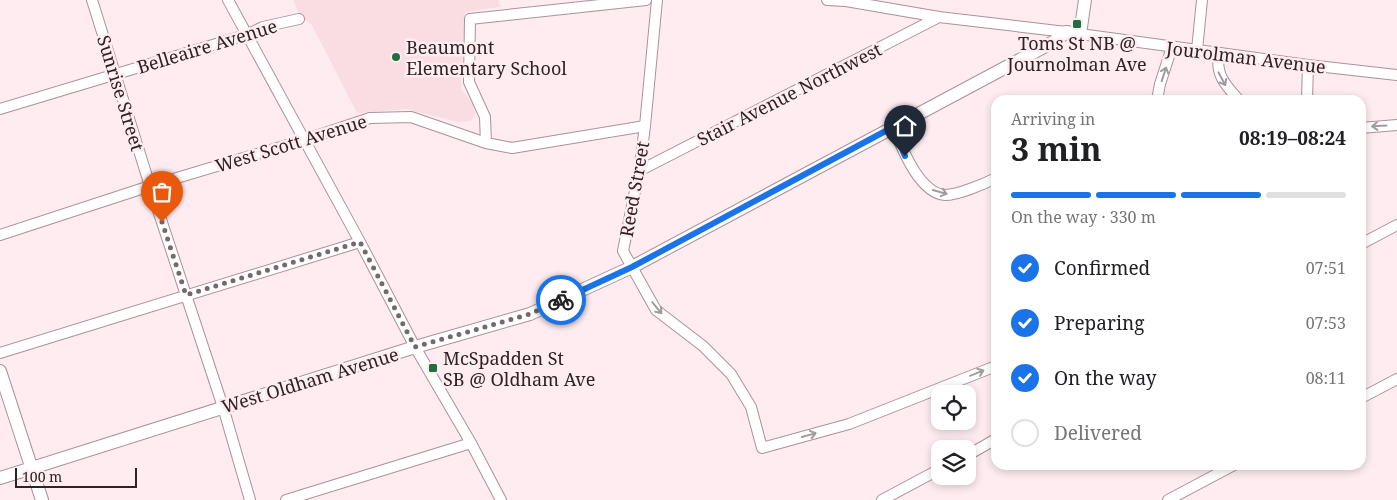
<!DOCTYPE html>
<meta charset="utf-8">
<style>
body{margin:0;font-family:"Noto Serif",serif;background:#f6f6f6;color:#202124;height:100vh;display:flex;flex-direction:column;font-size:19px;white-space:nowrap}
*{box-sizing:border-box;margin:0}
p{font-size:16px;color:#757577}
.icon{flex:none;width:28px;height:28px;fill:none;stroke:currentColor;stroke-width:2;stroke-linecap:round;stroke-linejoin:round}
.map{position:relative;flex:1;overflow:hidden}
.drawer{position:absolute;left:991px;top:95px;width:375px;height:375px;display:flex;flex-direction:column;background:#fff;border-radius:15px;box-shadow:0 2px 8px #0003}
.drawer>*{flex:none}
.controls{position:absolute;left:931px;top:385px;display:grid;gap:10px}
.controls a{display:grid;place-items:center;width:45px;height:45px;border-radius:10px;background:#fff;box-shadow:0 2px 8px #0003;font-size:25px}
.scale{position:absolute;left:15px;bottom:12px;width:122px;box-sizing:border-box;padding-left:5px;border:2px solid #2d2225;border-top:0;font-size:14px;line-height:18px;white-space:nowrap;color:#2d2225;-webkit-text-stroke:4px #feecf0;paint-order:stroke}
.pin{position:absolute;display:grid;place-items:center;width:42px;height:42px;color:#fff;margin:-51px -21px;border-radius:50% 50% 50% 0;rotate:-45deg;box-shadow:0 0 5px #0007}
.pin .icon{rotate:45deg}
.courier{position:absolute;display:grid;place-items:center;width:50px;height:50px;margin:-25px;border:4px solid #1a73e8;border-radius:50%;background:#fff;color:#222;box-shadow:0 1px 6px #0007}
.head em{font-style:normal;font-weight:700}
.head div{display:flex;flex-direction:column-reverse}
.head{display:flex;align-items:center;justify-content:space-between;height:85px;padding:0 20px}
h1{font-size:32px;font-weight:700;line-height:38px}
.bar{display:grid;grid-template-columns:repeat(4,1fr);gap:8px 5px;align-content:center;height:60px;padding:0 20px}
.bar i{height:6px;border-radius:4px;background:#e0e0e0}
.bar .current{background:#1a73e8}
.bar p{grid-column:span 4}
ol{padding:0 20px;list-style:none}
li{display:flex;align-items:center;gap:15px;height:55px}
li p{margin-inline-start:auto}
li .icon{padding:5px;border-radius:50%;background:#1a73e8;color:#fff;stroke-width:4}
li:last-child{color:#757577}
li i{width:28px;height:28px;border:2px solid #e0e0e0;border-radius:50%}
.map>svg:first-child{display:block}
.built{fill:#fadce3}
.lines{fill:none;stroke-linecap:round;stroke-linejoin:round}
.minor-casing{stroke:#ac9197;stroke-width:12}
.tertiary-casing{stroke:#ac9197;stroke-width:14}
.minor{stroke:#fff;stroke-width:10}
.tertiary{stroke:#fff;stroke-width:12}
.oneway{stroke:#a09c9d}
.done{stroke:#76696c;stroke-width:5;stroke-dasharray:0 9}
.route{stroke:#1a73e8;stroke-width:6}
.poi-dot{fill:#216f3e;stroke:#feecf0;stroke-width:2}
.labels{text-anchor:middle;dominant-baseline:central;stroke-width:5;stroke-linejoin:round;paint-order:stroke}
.poi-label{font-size:18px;fill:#2d2225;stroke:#feecf0;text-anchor:start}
.street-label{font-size:18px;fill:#2d2225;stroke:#feecf0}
</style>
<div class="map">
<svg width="1397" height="500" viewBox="0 0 1397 500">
<rect width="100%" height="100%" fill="#feecf0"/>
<!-- built -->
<path class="built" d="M 293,0 L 499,0 L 500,7 L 465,12 L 461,89 L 473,104 L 475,114 L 470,121 L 458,122 L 407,109 L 357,113 L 312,25 L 300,16 Z"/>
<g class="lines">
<!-- minor casing -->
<g class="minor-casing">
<path id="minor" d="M 92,0 L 150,186 L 223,407 L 250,500
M 228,0 L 360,242 L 415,347 L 471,443 L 501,500
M 657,0 L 645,126 L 639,171 L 623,251 L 656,310 L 703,346 L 731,374 L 751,407 L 762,448 L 849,424 L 996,366
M 827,0 L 846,1 L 939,17 L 1066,32
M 1080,34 L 1308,65 L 1397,75
M 1197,50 L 1202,0
M 1219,53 C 1215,74 1225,85 1239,100
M 1157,100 L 1160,84 L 1172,47
M 1307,100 L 1308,65
M 0,109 L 246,35 L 263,27 L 299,19
M 893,127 C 902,148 919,193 945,195 C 958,195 984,184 996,178
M 1361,128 L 1397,125
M 486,143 L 485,117 L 469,82 L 470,19 L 646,0
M 639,171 L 939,17
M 0,235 L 150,186 L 304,140 L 370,118 L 411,117 L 486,143 L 512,148 L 645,126
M 1361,244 L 1397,225
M 0,353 L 360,242
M 1361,398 L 1397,379
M 968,455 L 996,439
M 286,500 L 471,443
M 882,500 L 940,469
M 1168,500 L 1234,465"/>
</g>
<!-- tertiary casing -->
<g class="tertiary-casing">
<path id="tertiary" d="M 0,371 L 42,500
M 0,478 L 415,347 L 530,314 L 632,267 L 1055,41 L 1066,32 L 1080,34 L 1085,0"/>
</g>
<!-- minor -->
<use href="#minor" class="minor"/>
<!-- tertiary -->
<use href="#tertiary" class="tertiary"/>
</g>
<!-- one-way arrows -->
<defs><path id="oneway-shaft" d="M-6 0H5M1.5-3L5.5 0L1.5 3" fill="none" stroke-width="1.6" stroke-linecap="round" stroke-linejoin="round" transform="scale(1.25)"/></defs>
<g class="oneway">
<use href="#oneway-shaft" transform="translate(1164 74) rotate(-72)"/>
<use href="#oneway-shaft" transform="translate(1222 79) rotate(62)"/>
<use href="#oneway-shaft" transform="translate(1379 126) rotate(177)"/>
<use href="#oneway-shaft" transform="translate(940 192) rotate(16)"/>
<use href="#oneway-shaft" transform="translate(657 308) rotate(51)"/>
<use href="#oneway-shaft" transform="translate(977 373) rotate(-22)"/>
<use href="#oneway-shaft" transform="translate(809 435) rotate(-15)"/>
</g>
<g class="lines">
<!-- done -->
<path class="done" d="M 162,222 L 186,295 L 360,242 L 415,347 L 530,314 L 561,300"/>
<!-- route -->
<path class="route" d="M 561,300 L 632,267 L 893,127 L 905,156"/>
</g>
<!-- markers -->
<g class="poi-dot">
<rect x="1072" y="19" width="10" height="10" rx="2.5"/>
<circle cx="396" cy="57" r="5"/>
<rect x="428" y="363" width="10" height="10" rx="2.5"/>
</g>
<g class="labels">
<!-- poi labels -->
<g class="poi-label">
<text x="1077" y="43" text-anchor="middle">Toms St NB @<tspan x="1077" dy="21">Journolman Ave</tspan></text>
<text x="406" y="47">Beaumont<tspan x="406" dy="21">Elementary School</tspan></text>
<text x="443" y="358">McSpadden St<tspan x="443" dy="21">SB @ Oldham Ave</tspan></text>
</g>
<!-- street labels -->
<g class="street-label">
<text transform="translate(207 46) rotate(-17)">Belleaire Avenue</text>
<text transform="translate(1246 57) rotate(7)">Jourolman Avenue</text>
<text transform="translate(121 93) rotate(73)">Sunrise Street</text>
<text transform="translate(789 94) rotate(-27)">Stair Avenue Northwest</text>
<text transform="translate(291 143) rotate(-17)">West Scott Avenue</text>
<text transform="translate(634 189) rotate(-80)">Reed Street</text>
<text transform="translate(310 380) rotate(-17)">West Oldham Avenue</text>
</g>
</g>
</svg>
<div class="controls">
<a><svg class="icon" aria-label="locate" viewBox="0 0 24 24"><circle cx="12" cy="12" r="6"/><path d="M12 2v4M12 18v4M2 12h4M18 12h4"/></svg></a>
<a><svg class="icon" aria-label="layers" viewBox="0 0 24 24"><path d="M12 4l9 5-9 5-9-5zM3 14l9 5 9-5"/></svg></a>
</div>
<div class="scale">100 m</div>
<div class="pin" style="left:162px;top:222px;background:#ea580c"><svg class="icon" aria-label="bag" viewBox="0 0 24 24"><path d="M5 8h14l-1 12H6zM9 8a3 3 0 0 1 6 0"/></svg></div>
<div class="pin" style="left:905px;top:156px;background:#1f2937"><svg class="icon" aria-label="home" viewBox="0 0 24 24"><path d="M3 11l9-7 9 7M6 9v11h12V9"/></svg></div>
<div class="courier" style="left:561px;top:300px"><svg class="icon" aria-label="bike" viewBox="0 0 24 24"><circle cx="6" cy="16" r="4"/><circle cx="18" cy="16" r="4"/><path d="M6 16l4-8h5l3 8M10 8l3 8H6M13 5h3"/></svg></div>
<section class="drawer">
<div class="head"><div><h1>3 min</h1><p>Arriving in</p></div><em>08:19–08:24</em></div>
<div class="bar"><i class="current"></i><i class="current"></i><i class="current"></i><i></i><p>On the way · 330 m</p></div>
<ol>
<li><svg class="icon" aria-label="check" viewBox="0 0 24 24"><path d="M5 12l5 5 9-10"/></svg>Confirmed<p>07:51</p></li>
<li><svg class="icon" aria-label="check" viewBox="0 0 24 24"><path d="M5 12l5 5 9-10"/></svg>Preparing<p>07:53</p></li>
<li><svg class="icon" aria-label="check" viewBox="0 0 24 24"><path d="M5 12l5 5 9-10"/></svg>On the way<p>08:11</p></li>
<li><i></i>Delivered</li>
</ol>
</section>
</div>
